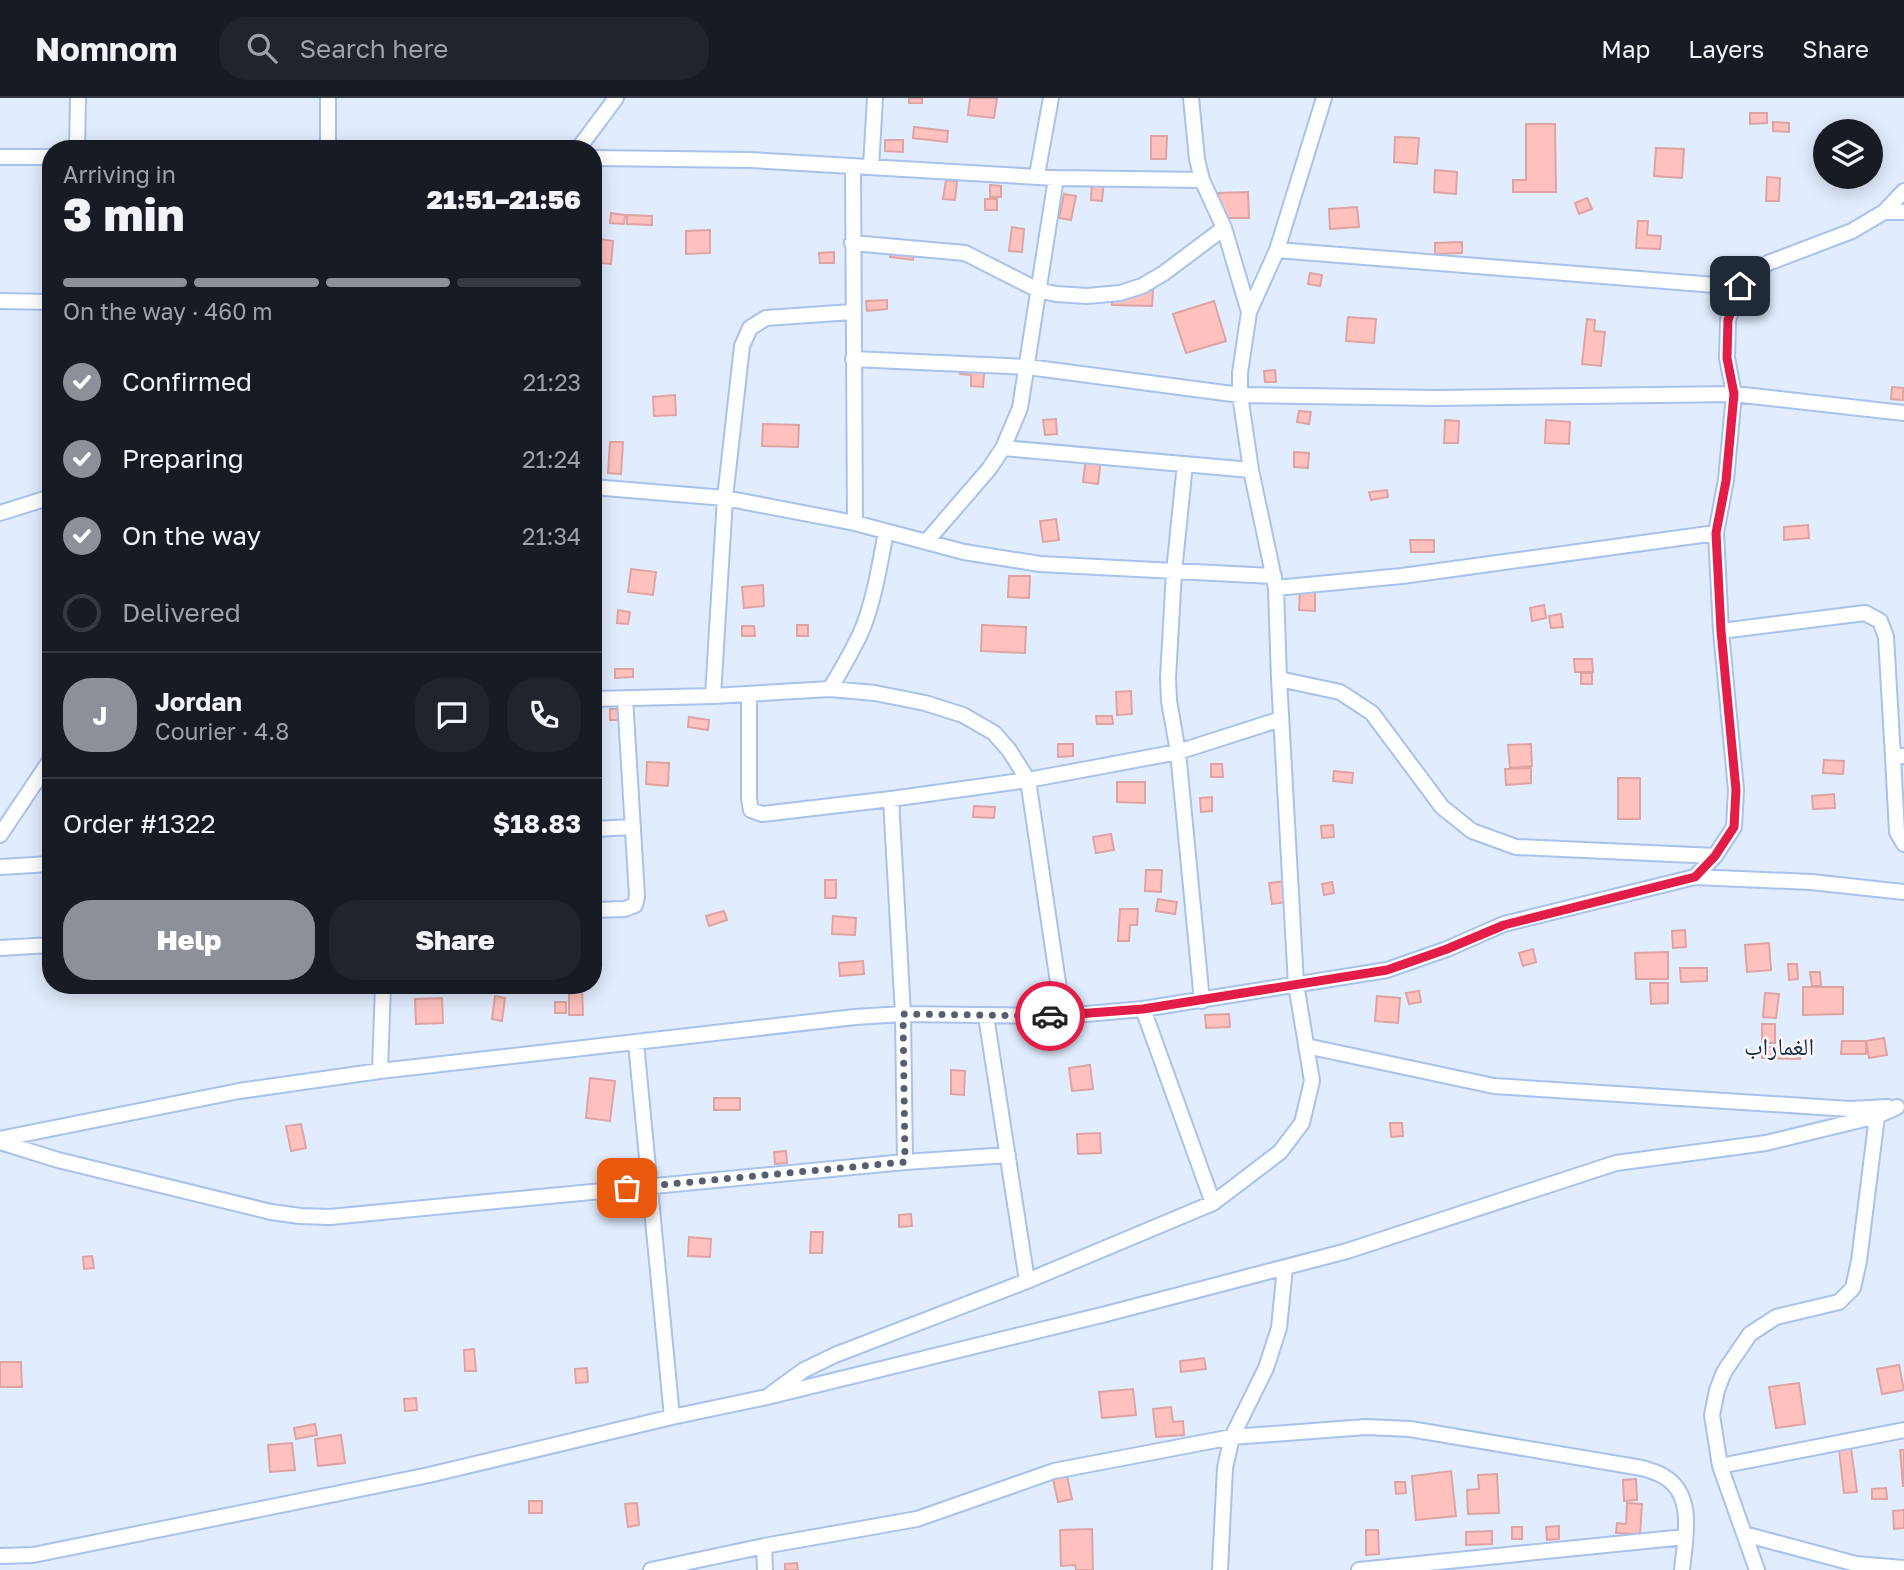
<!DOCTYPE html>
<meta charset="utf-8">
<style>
body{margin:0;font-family:"Golos Text","Noto Naskh Arabic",sans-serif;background:#20242c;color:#f1f3f6;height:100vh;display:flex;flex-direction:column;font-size:26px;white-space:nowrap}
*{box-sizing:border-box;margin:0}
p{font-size:23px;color:#9ea1a6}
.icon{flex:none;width:38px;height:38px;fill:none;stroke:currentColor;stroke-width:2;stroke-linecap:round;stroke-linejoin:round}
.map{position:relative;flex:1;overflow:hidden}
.panel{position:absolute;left:42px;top:42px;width:560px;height:854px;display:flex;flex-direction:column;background:#171b24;border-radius:28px;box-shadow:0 4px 18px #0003}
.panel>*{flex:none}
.fabs{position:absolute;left:1813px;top:21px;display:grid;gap:14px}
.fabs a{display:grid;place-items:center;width:70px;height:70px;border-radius:50%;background:#171b24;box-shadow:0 4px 18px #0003;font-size:35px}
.pin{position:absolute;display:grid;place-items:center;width:60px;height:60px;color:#fff;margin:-30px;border-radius:14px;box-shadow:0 4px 10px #0006}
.courier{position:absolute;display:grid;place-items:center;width:70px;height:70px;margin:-35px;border:5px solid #e11d48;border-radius:50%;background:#fff;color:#222;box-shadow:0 2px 9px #0007}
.headline em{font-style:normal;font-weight:800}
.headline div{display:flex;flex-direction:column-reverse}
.headline{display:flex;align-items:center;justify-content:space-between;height:119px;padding:0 21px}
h1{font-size:46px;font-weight:800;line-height:52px}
.bar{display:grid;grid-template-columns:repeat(4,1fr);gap:10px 7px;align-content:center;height:84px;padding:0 21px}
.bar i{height:9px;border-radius:5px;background:#363941}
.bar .active{background:#8c9099}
.bar p{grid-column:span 4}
.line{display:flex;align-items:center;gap:18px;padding:0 21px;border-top:2px solid #363941}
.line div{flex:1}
.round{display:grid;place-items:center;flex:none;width:74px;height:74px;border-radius:28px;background:#20242c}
ol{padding:0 21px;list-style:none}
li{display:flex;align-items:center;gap:21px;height:77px}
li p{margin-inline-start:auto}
li .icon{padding:7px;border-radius:50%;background:#8c9099;color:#fff;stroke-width:4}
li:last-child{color:#9ea1a6}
li i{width:38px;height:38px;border:4px solid #363941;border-radius:50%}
.button{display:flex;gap:14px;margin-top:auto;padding:14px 21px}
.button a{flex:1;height:80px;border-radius:28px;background:#8c9099;color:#fff;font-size:28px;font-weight:800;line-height:80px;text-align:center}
.button a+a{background:#20242c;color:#f1f3f6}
header{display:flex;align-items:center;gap:42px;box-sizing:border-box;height:98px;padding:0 35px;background:#171b24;border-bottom:2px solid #363941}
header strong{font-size:33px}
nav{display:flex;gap:38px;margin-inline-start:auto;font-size:24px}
.search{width:490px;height:63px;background:#20242c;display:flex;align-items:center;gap:18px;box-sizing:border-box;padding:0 24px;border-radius:28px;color:#9ea1a6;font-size:26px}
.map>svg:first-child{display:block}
.building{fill:#fec1be;stroke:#dea4a2;stroke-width:2}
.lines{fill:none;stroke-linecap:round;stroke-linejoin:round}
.minor-casing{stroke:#a8c2ee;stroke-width:18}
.minor{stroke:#fff;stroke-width:14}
.done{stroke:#555f70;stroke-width:7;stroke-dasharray:0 12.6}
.route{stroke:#e11d48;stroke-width:9}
.labels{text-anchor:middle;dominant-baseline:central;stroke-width:5;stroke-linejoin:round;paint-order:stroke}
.quarter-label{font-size:24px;fill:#182c50;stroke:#f8f8f8}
</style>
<header>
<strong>Nomnom</strong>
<div class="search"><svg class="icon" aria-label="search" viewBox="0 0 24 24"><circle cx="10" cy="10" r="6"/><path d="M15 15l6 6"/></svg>Search here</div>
<nav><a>Map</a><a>Layers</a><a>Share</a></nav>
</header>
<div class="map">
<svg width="1904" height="1472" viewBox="0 0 1904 1472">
<rect width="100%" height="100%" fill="#e1ecfe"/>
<!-- building -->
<path class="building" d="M 909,0 L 922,0 L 922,5 L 909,5 Z
M 970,0 L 997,0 L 994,20 L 968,17 Z
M 1750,15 L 1767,15 L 1767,25 L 1750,26 Z
M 1773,24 L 1789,25 L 1789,34 L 1773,33 Z
M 1526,26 L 1555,26 L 1556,94 L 1513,94 L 1513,82 L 1526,82 Z
M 914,29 L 948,33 L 947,44 L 913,40 Z
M 1151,38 L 1167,38 L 1166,61 L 1151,61 Z
M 1395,39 L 1419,40 L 1417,66 L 1394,64 Z
M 885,42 L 903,42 L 903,54 L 885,53 Z
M 1656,50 L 1684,51 L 1682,80 L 1654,78 Z
M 1435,72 L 1457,74 L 1456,96 L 1434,94 Z
M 1767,79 L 1780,80 L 1779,103 L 1766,103 Z
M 1092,81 L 1104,82 L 1102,103 L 1091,102 Z
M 946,82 L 957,83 L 955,102 L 943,101 Z
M 990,87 L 1001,88 L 1001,99 L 990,99 Z
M 1248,94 L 1249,120 L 1219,120 L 1218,95 Z
M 1064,96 L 1076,98 L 1071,122 L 1059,120 Z
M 1587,100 L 1592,111 L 1579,116 L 1575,105 Z
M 985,101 L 997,101 L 997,112 L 985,112 Z
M 1357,109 L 1359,129 L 1330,131 L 1329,111 Z
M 611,115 L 625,117 L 624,126 L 610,125 Z
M 627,117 L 652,118 L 652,127 L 627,126 Z
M 1638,123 L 1648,123 L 1647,137 L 1661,138 L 1660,151 L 1636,150 Z
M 1012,129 L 1024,131 L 1022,154 L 1009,153 Z
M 710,132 L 710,155 L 686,156 L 686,133 Z
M 593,140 L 613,143 L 611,166 L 593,164 Z
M 1462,144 L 1462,155 L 1435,156 L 1435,145 Z
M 891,150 L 914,153 L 913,162 L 890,159 Z
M 834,154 L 834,165 L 820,165 L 819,155 Z
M 1310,175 L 1322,177 L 1320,188 L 1308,186 Z
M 1112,191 L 1153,192 L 1152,208 L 1112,207 Z
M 887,202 L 887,211 L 867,213 L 866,203 Z
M 1214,203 L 1226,243 L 1186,255 L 1173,216 Z
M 1348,219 L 1376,221 L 1374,245 L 1346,243 Z
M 1587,221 L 1595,222 L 1594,233 L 1605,234 L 1601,268 L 1582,266 Z
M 961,264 L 985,266 L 983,289 L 971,288 L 971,277 L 960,276 Z
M 1275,272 L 1276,284 L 1265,284 L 1264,273 Z
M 1892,289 L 1903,290 L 1903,302 L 1891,301 Z
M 675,297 L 676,317 L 654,318 L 653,299 Z
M 1299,313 L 1311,314 L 1309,326 L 1297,324 Z
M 1056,321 L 1057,336 L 1045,337 L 1043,322 Z
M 1445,322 L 1459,323 L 1458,345 L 1444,345 Z
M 1546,322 L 1570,324 L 1569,346 L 1545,345 Z
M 763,326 L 799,327 L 798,349 L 762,348 Z
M 610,344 L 623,344 L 621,376 L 608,375 Z
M 1294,354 L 1309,355 L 1308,370 L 1294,369 Z
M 1086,359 L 1101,360 L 1098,386 L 1083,384 Z
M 1387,392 L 1388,399 L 1371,402 L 1369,394 Z
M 1056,421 L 1059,442 L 1043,444 L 1040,423 Z
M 1808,427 L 1809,440 L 1784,442 L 1784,429 Z
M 1410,442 L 1434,442 L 1434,454 L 1411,454 Z
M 631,471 L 656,474 L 653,497 L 628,494 Z
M 1009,478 L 1030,478 L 1029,500 L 1008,499 Z
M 763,487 L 764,508 L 744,510 L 742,489 Z
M 1300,493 L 1315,493 L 1315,513 L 1299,512 Z
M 1544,507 L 1546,520 L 1532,523 L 1530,510 Z
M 618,512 L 630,514 L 628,526 L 617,525 Z
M 1561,516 L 1563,529 L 1551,530 L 1549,518 Z
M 797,527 L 808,527 L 808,538 L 797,538 Z
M 982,527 L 1026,529 L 1025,555 L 981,553 Z
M 742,528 L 754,528 L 755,538 L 742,538 Z
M 1574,561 L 1592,561 L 1593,574 L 1575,574 Z
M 615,571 L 633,571 L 633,579 L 615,580 Z
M 1581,575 L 1592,575 L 1592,586 L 1581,586 Z
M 1131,593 L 1132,616 L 1117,617 L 1116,594 Z
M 610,611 L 620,611 L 620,622 L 610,622 Z
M 1096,618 L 1112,618 L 1113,626 L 1097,626 Z
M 689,619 L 709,622 L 708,632 L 688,629 Z
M 1058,646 L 1073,646 L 1073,658 L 1058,659 Z
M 1531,646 L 1532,668 L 1510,670 L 1508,647 Z
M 1824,662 L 1844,663 L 1843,676 L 1823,675 Z
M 647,664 L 669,665 L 668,688 L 646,686 Z
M 1211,666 L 1222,666 L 1223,679 L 1211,679 Z
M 1531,670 L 1531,685 L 1506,687 L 1505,671 Z
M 1334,673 L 1353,675 L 1352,685 L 1333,683 Z
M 1618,680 L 1640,680 L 1640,721 L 1618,721 Z
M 1117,684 L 1145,684 L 1145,705 L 1117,704 Z
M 1834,696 L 1835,710 L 1813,711 L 1812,698 Z
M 1212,699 L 1212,713 L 1201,714 L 1200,700 Z
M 974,708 L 995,709 L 994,720 L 973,719 Z
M 1333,727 L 1334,739 L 1322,740 L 1321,728 Z
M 1111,736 L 1114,752 L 1096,755 L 1093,739 Z
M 1146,772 L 1162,772 L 1161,794 L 1145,793 Z
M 825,782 L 836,782 L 836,800 L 825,800 Z
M 1285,783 L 1288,804 L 1272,806 L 1269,785 Z
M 1332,784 L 1334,795 L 1324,797 L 1322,786 Z
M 1158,801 L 1177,804 L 1175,816 L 1156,813 Z
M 1120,811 L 1138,811 L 1137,827 L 1130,827 L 1129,843 L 1118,843 Z
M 724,813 L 727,822 L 709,828 L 706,818 Z
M 833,818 L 856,820 L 855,837 L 832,836 Z
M 1685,832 L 1686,849 L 1673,850 L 1672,833 Z
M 1769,845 L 1771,872 L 1747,874 L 1745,847 Z
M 1533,851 L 1536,864 L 1523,868 L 1519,855 Z
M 1668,854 L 1668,881 L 1636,881 L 1635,855 Z
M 863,863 L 864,876 L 840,878 L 839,865 Z
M 1788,866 L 1797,866 L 1798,881 L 1789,882 Z
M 1680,870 L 1707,870 L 1707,883 L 1681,884 Z
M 1810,874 L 1820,874 L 1821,888 L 1812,888 Z
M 1650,885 L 1668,885 L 1668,905 L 1651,906 Z
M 1803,889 L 1843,889 L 1843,916 L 1803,917 Z
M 569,891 L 582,891 L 583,917 L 569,917 Z
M 1419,893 L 1421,904 L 1409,906 L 1406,895 Z
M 1765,895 L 1779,896 L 1776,920 L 1763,919 Z
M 495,898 L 505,900 L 502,923 L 492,921 Z
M 1377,898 L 1400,900 L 1398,925 L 1375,923 Z
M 442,900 L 443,925 L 416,926 L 415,901 Z
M 555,904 L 566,904 L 566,915 L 555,915 Z
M 1229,916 L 1230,929 L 1206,930 L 1205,917 Z
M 1762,926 L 1775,926 L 1775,945 L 1762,945 Z
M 1884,940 L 1887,957 L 1869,960 L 1866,943 Z
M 1842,943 L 1866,943 L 1866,956 L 1841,956 Z
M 1763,949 L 1801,950 L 1800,961 L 1762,960 Z
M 1090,967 L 1093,991 L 1072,993 L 1069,970 Z
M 951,972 L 965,973 L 964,997 L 951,996 Z
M 590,980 L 615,983 L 610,1023 L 586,1020 Z
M 714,1000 L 740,1000 L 740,1012 L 714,1012 Z
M 1390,1025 L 1402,1025 L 1403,1038 L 1391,1039 Z
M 301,1026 L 306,1050 L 291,1053 L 286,1028 Z
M 1100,1035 L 1101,1055 L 1078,1056 L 1077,1036 Z
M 786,1053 L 787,1065 L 775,1066 L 774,1054 Z
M 911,1116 L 912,1128 L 899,1129 L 899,1117 Z
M 811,1134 L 823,1134 L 822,1155 L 810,1155 Z
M 689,1139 L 711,1141 L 710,1159 L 688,1158 Z
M 92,1158 L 94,1170 L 84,1171 L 83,1159 Z
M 474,1251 L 476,1273 L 465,1273 L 464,1252 Z
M 1204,1260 L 1206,1271 L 1181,1274 L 1180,1263 Z
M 0,1264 L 21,1264 L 22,1289 L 0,1289 Z
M 1899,1267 L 1904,1292 L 1882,1296 L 1877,1271 Z
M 587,1270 L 588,1284 L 576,1285 L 575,1271 Z
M 1799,1285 L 1805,1326 L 1776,1330 L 1769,1289 Z
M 1133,1291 L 1136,1317 L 1102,1320 L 1099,1294 Z
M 416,1300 L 417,1312 L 405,1313 L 404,1301 Z
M 1171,1309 L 1173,1324 L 1183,1323 L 1184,1337 L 1156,1339 L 1153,1311 Z
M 315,1326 L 317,1337 L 296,1341 L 294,1330 Z
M 341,1337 L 345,1365 L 318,1368 L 315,1341 Z
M 292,1345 L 295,1372 L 270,1374 L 268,1347 Z
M 1851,1350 L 1857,1394 L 1844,1395 L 1839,1351 Z
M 1900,1352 L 1904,1352 L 1904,1388 L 1903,1388 Z
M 1451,1373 L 1456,1418 L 1416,1422 L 1412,1378 Z
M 1497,1376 L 1499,1415 L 1468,1416 L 1467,1392 L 1479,1391 L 1478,1377 Z
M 1067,1378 L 1072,1401 L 1058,1404 L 1053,1381 Z
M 1636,1381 L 1637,1402 L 1624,1403 L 1623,1382 Z
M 1395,1384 L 1405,1384 L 1406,1395 L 1396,1396 Z
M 1886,1390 L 1887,1401 L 1872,1401 L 1872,1391 Z
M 529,1403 L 542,1403 L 542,1415 L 529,1415 Z
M 637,1405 L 639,1427 L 628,1429 L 625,1406 Z
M 1627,1405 L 1642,1406 L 1640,1436 L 1616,1435 L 1617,1425 L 1626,1426 Z
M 1904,1412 L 1904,1430 L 1894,1431 L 1893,1413 Z
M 1559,1428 L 1559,1441 L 1547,1442 L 1546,1429 Z
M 1512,1429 L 1522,1429 L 1522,1441 L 1512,1441 Z
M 1092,1431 L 1093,1472 L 1076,1472 L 1075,1467 L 1061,1468 L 1060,1432 Z
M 1366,1432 L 1378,1432 L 1379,1456 L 1366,1457 Z
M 1492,1433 L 1492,1446 L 1466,1447 L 1466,1434 Z
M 797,1465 L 798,1472 L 785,1472 L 785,1466 Z"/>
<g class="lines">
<!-- minor casing -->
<g class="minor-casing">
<path id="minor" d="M 328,0 L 328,51
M 1191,0 L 1197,61 L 1202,82 L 1224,130 L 1249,214
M 77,51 L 78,0
M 578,51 L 616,0
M 0,59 L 51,59
M 593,60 L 751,62 L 1056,80 L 1202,82
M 853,68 L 855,425
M 871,69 L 875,0
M 1037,77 L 1051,0
M 1884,114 L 1904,114
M 852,145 L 965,155 L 1038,192 L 1056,196 L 1087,198 L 1120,195 L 1142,188 L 1164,175 L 1224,130
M 1277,152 L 1740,189
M 0,203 L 51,204
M 853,261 L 1028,269 L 1240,297 L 1437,300 L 1734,296 L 1904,315
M 1003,350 L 1251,372
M 1185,366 L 1174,474 L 1168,580 L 1169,603 L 1178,654 L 1202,903
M 593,389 L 725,400 L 855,425 L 964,454 L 1040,466 L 1274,478
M 0,415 L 51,399
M 926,444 L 989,371 L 1003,350 L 1020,310 L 1056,80
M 1276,490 L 1402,478 L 1716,435
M 1721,533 L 1865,515 L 1880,523 L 1886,539 L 1893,659
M 1279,581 L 1340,594 L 1372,615 L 1442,709 L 1472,733 L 1516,749 L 1715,758
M 830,591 C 842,570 855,550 864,527 C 875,497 880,465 886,434
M 749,596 L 749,701 L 751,712 L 762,716 L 891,701 L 1028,682 L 1178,654 L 1281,621
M 713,598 L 725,400 L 742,248 L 750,230 L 766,220 L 852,214
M 593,601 L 713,598 L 830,591 L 875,595 L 925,605 L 963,617 L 994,635 L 1009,652 L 1028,682 L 1063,918
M 1904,658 L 1893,659 L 1897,734 L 1904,746
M 891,701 L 903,916 L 905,1064
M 593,731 L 633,729
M 0,737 L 51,661
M 0,769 L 51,766
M 1695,779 L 1715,758 L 1734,729 L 1736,692 L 1721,533 L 1716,435 L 1726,382 L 1734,296 L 1727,260 L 1728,222 L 1740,189 L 1768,165 L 1852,133 L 1884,114 L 1904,93
M 593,812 L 625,811 L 635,807 L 637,798 L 625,600
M 0,850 L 51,847
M 1143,911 L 1213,1105
M 986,918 L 1027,1183
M 636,945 L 672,1319
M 1306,948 L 1494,988 L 1850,1011 L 1888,1009
M 380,973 L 383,887
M 0,1041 L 239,993 L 380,973 L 855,919 L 903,916 L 1063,918 L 1143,911 L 1387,872 L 1447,851 L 1504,826 L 1695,779 L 1811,784 L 1904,794
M 0,1044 L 58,1062 L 271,1114 L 300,1118 L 330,1119 L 905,1064 L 1008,1057
M 771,1296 L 804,1272 L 835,1257 L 1027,1183 L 1213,1105 L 1280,1054 L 1302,1025 L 1312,983 L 1296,886 L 1279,581 L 1276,490 L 1251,372 L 1240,297 L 1240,275 L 1249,214 L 1277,152 L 1324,0
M 1720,1368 L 1904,1332
M 1744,1436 L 1856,1466 L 1904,1470
M 764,1448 L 765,1472
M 0,1458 L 33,1457 L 429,1377 L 672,1319 L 767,1299 L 1106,1216 L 1347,1153 L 1616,1065 L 1766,1045 L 1877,1018 L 1897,1009
M 651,1472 L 764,1448 L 917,1421 L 1054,1373 L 1232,1339 L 1366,1329 L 1410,1331 L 1642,1370 C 1649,1372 1656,1374 1663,1378 C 1696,1396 1685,1441 1682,1472
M 1220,1472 L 1225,1370 L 1232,1339 L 1266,1270 L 1279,1230 L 1285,1169
M 1359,1472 L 1685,1439
M 1757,1472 L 1720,1368 L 1712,1317 L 1717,1292 L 1724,1274 L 1750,1236 L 1776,1219 L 1839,1204 L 1853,1190 L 1859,1163 L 1877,1018"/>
</g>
<!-- minor -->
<use href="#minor" class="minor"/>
</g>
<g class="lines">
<!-- done -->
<path class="done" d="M 627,1090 L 905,1064 L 903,916 L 1050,918"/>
<!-- route -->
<path class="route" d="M 1050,918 L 1143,911 L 1387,872 L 1447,851 L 1504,827 L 1695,779 L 1715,758 L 1734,729 L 1736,692 L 1721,533 L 1716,435 L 1726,383 L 1734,296 L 1727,260 L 1728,222 L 1740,188"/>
</g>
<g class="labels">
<!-- quarter labels -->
<g class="quarter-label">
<text x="1779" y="947">الغماراب</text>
</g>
</g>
</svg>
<div class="fabs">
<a><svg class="icon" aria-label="layers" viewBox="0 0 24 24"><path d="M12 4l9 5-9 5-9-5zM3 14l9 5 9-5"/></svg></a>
</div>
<div class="pin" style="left:627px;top:1090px;background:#ea580c"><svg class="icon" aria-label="bag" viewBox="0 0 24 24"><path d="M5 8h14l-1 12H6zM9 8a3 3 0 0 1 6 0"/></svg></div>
<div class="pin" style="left:1740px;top:188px;background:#1f2937"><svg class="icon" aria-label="home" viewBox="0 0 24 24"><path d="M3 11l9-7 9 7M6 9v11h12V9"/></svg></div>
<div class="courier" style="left:1050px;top:918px"><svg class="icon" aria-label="car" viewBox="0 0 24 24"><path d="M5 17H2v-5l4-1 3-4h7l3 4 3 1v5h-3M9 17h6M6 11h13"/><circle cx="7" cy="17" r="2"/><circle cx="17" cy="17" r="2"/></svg></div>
<section class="panel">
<div class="headline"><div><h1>3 min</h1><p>Arriving in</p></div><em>21:51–21:56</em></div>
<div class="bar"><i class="active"></i><i class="active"></i><i class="active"></i><i></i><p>On the way · 460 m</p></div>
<ol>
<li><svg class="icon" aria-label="check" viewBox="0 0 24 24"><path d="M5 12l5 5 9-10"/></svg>Confirmed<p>21:23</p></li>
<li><svg class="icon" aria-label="check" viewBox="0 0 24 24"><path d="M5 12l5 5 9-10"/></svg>Preparing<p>21:24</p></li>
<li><svg class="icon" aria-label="check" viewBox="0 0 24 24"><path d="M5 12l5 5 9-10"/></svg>On the way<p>21:34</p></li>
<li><i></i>Delivered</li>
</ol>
<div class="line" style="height:126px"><b class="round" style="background:#8c9099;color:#fff">J</b><div><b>Jordan</b><p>Courier · 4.8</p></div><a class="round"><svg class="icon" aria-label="chat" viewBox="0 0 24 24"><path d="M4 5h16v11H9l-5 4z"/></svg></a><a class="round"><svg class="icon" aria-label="phone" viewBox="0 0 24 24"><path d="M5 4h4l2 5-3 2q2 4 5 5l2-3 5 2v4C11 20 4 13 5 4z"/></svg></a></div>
<div class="line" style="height:91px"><div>Order #1322</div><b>$18.83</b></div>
<div class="button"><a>Help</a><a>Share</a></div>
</section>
</div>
